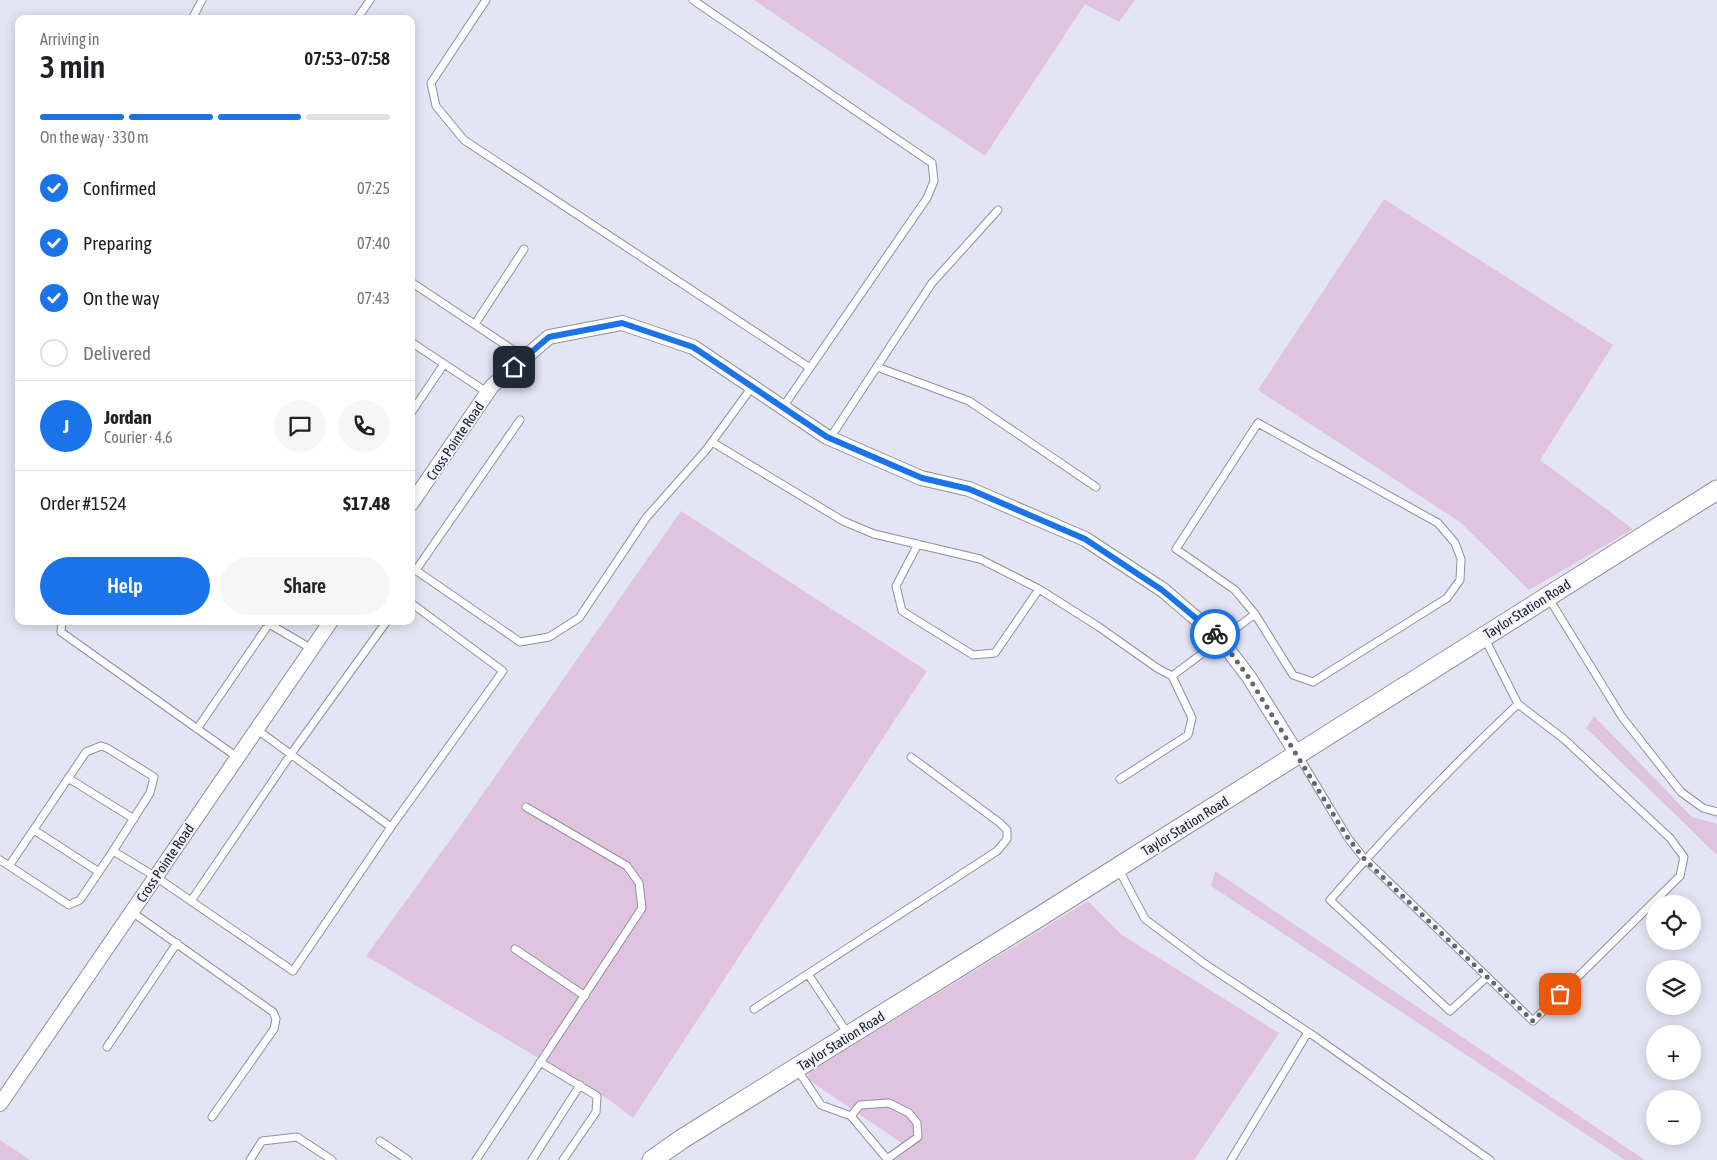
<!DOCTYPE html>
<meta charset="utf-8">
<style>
body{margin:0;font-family:"Asap Condensed",sans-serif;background:#f6f6f6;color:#202124;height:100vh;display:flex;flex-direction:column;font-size:19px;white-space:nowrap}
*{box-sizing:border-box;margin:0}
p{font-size:16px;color:#757577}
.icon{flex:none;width:28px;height:28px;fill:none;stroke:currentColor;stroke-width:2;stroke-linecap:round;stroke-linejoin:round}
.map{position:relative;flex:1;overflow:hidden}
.drawer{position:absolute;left:15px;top:15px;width:400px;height:610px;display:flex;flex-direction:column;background:#fff;border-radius:10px;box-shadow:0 2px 12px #0003}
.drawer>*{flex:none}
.fabs{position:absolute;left:1646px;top:895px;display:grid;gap:10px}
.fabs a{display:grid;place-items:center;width:55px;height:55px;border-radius:50%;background:#fff;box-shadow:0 2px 12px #0003;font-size:25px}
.pin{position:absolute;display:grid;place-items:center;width:42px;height:42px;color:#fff;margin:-21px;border-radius:10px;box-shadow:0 2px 8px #0006}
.courier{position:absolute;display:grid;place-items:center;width:50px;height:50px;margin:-25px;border:4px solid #1a73e8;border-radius:50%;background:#fff;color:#222;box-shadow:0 1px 6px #0007}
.overview em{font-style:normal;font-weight:600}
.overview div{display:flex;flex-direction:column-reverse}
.overview{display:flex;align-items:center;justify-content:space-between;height:85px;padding:0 25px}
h1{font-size:32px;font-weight:600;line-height:38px}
.bar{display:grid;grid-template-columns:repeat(4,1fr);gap:8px 5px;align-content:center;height:60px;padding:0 25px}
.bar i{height:6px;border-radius:4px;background:#e0e0e0}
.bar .on{background:#1a73e8}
.bar p{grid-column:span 4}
.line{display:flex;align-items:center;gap:12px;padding:0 25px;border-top:1px solid #e0e0e0}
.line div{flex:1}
.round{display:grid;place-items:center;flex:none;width:52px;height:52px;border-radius:26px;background:#f6f6f6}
ol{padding:0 25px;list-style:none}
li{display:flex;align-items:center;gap:15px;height:55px}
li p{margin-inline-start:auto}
li .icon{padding:5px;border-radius:50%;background:#1a73e8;color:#fff;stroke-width:4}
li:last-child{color:#757577}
li i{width:28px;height:28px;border:2px solid #e0e0e0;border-radius:50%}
.primary-button{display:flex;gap:10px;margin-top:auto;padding:10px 25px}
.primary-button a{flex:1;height:58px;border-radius:30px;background:#1a73e8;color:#fff;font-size:20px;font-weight:600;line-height:58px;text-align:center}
.primary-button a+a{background:#f6f6f6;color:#202124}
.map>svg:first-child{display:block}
.green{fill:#e0c3df}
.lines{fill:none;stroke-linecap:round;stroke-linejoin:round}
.lane-casing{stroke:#8f909d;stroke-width:9}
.street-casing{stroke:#8f909d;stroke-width:16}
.secondary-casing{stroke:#8f909d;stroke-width:21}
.lane{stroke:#fff;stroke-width:7}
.street{stroke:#fff;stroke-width:14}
.secondary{stroke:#fff;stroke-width:19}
.done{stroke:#65666e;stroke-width:5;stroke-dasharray:0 9}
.route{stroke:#1a73e8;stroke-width:6}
.labels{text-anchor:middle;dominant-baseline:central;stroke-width:4;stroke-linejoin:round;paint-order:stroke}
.street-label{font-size:14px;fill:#212126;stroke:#f2f3ff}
</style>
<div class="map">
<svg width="1717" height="1160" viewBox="0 0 1717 1160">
<rect width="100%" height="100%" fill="#e4e5f4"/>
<!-- green -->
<path class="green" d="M 754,0 L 1135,0 L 1119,22 L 1085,4 L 985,156 Z
M 1384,199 L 1613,345 L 1540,460 L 1633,529 L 1529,590 L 1460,522 L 1258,390 Z
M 681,511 L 927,671 L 633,1118 L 608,1099 L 366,956 L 461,825 Z
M 1594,716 L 1692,817 L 1717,824 L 1717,855 L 1586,728 Z
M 1215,871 L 1645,1160 L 1625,1160 L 1211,886 Z
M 1088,901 L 1122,935 L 1279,1033 L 1194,1160 L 887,1160 L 906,1146 L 809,1080 L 808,1073 Z
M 0,1140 L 30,1160 L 0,1160 Z"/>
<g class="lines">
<!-- lane casing -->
<g class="lane-casing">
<path id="lane" d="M 486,0 L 431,83 L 436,106 L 464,140 L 810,368
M 693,0 L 932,163 L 934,181 L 927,198 L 783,407
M 192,19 L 202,0
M 357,19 L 370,0
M 411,282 L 525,358
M 475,324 L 524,249
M 411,342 L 488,393
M 877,367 L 969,401 L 1096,487
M 411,413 L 444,364
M 830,438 L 932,283 L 998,210
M 712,442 L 843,521 L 874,534 L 980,559 L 1039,589 L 1099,627 L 1157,668 L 1172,676 L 1255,614 L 1293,675 L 1313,682 L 1447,598 L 1460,580 L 1461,559 L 1455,543 L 1438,523 L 1258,423 L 1176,549 L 1235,590 L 1255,614
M 918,544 L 896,586 L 902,611 L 973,655 L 995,653 L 1039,589
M 411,567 L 520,642 L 549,637 L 579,618 L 646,518 L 706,450 L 752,387
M 416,570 L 520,420
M 1548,597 L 1622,717 L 1681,792 L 1703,808 L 1717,812
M 62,621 L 61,632 L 237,757
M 264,621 L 312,649
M 197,729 L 271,621
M 1298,755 L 1348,838 L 1363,857 L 1533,1021 L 1680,876 L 1684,857 L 1670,838 L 1564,739 L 1518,704 L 1484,637
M 68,778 L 134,819
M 1120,779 L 1188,735 L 1192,718 L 1172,676
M 391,827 L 503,671 L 411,603
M 34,830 L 99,872
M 0,860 L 69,905 L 80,900 L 113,851 L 156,877 L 293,971 L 391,827 L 256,729
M 9,866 L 86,752 L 101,746 L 107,748 L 154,777 L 150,793 L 113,851
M 1118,868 L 1145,919 L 1205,964 L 1314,1036 L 1490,1160
M 191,901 L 291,754 L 387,621
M 132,912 L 273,1012 L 276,1019 L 274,1029 L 212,1117
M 515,949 L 585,996
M 808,974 L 848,1034
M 1487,977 L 1450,1011 L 1330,900 C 1390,831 1452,766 1518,704
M 754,1009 L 997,851 L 1007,839 L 1007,830 L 1000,823 L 911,757
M 107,1047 L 177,943
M 540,1062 L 597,1096 L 596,1112 L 563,1160
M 797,1069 L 821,1105 L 851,1116 L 887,1159 L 918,1137 L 917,1123 L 909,1113 L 889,1103 L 860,1105 L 851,1116
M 380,1141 L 408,1160
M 250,1160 L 262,1141 L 297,1137 L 332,1160
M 476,1160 L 642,908 L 639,883 L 627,866 L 526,807
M 532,1160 L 580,1085
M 1231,1160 L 1308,1032"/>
</g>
<!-- street casing -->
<g class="street-casing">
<path id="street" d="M 411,504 L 492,386 L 549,337 L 622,323 L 693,347 L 827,437 L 921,478 L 969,489 L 1085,539 L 1163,590 L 1220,639 L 1249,677 L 1297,754
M 0,1104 L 331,621"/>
</g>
<!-- secondary casing -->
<g class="secondary-casing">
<path id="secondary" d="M 652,1160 L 682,1139 L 1036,919 L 1717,490"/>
</g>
<!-- lane -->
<use href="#lane" class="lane"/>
<!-- street -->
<use href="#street" class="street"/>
<!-- secondary -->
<use href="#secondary" class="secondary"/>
</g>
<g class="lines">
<!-- done -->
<path class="done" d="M 1215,634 L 1220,638 L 1249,678 L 1348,838 L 1365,860 L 1533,1021 L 1560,994"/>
<!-- route -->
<path class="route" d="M 514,367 L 549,337 L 622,323 L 693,347 L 827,437 L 922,478 L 969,489 L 1085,539 L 1162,590 L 1215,634"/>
</g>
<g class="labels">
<!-- street labels -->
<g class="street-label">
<text transform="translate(455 441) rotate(-56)">Cross Pointe Road</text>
<text transform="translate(1527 609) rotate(-32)">Taylor Station Road</text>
<text transform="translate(1185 826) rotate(-32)">Taylor Station Road</text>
<text transform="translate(165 863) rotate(-56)">Cross Pointe Road</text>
<text transform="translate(841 1041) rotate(-32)">Taylor Station Road</text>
</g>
</g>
</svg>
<div class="fabs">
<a><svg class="icon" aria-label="locate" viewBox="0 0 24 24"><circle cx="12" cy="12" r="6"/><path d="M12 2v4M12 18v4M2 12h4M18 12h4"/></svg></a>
<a><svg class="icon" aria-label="layers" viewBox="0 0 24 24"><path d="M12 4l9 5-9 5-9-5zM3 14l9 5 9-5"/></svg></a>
<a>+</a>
<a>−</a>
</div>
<div class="pin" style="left:1560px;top:994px;background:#ea580c"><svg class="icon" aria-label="bag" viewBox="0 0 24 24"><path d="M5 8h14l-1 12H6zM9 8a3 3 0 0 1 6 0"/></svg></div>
<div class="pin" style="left:514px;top:367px;background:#1f2937"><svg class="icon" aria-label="home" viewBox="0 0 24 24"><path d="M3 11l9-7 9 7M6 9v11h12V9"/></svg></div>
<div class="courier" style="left:1215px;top:634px"><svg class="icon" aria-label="bike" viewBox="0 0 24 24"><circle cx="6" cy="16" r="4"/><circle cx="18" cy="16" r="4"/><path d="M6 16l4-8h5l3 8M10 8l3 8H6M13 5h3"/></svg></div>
<section class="drawer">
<div class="overview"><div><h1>3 min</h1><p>Arriving in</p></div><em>07:53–07:58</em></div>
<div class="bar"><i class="on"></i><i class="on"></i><i class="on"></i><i></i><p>On the way · 330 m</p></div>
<ol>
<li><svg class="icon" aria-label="check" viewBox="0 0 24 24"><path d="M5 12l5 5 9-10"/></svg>Confirmed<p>07:25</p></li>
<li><svg class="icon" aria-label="check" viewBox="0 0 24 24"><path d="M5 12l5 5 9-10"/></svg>Preparing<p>07:40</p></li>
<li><svg class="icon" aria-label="check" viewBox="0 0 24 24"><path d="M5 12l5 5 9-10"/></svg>On the way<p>07:43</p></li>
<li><i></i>Delivered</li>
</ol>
<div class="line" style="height:90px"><b class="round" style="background:#1a73e8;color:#fff">J</b><div><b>Jordan</b><p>Courier · 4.6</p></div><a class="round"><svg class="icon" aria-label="chat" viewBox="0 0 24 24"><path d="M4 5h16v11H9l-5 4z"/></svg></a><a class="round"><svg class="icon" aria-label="phone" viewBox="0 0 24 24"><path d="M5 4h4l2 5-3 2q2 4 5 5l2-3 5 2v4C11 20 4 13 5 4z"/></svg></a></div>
<div class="line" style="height:65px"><div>Order #1524</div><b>$17.48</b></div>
<div class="primary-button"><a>Help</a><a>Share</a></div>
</section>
</div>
